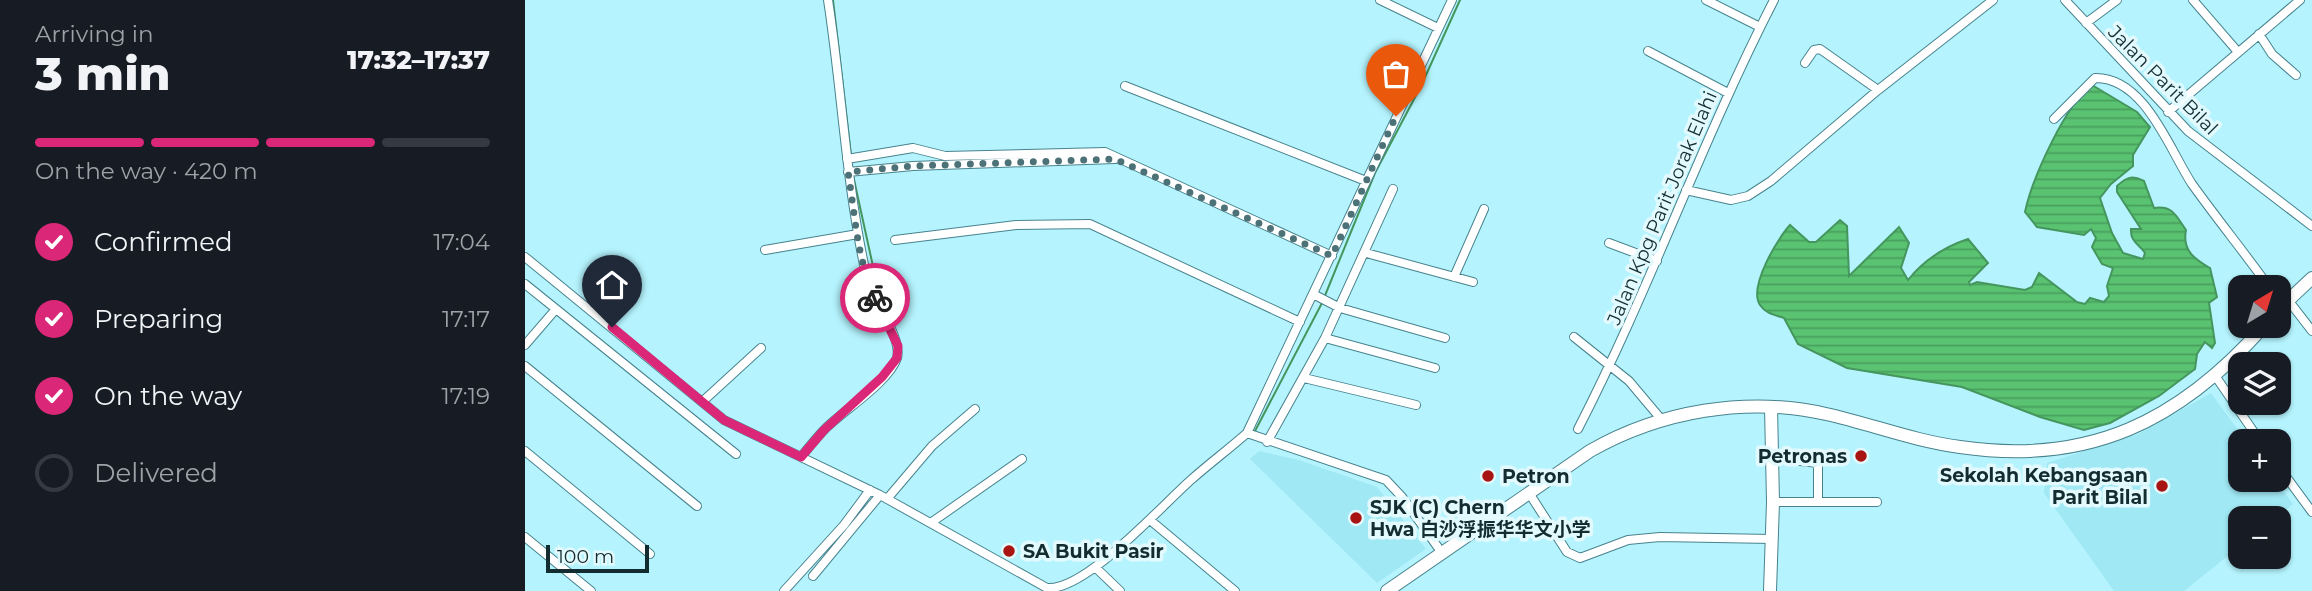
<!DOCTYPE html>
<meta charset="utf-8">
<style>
body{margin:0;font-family:Montserrat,"Noto Sans SC",sans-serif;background:#20242c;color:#f1f3f6;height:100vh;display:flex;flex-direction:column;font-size:26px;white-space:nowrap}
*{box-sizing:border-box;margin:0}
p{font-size:23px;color:#9ea1a6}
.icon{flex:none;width:38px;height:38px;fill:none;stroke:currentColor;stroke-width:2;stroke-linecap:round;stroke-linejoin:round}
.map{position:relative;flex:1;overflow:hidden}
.panel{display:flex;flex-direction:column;background:#171b24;width:525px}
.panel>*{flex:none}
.needle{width:46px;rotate:38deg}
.buttons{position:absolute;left:1703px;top:275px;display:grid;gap:14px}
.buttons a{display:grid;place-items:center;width:63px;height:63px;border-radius:14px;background:#171b24;box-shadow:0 2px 5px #0004;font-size:35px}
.scale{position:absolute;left:21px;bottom:18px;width:103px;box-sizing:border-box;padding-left:7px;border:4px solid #132c30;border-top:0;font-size:19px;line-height:24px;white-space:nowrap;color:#132c30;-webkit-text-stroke:5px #e2fafe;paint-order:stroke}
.pin{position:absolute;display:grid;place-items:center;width:60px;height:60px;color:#fff;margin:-72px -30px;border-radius:50% 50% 50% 0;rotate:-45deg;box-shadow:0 0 7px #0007}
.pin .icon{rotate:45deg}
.courier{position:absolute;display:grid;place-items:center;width:70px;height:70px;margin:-35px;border:5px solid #db2777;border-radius:50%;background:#fff;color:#222;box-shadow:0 2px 9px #0007}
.summary em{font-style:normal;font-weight:800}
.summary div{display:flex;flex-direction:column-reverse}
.summary{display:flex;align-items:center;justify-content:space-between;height:119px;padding:0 35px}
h1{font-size:46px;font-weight:800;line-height:52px}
.bar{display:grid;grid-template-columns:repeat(4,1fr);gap:10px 7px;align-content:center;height:84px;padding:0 35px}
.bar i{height:9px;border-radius:5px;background:#363941}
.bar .active{background:#db2777}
.bar p{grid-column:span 4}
ol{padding:0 35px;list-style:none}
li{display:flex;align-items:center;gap:21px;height:77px}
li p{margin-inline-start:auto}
li .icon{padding:7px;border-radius:50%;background:#db2777;color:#fff;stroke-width:4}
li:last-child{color:#9ea1a6}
li i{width:38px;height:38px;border:4px solid #363941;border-radius:50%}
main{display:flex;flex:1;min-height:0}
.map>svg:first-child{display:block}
.built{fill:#a0e8f4}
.water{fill:url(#water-rules);stroke:#45965e;stroke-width:2}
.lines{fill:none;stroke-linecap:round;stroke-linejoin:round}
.stream{stroke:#45965e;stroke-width:2}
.street-casing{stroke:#47838d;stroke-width:10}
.secondary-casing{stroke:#47838d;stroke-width:14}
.primary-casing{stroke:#47838d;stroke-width:14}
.street{stroke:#fff;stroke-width:8}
.secondary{stroke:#fff;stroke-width:12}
.primary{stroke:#fff;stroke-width:12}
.done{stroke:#4c7278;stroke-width:7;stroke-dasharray:0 12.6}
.route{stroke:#db2777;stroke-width:9}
.poi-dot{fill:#a81411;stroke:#e2fafe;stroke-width:2.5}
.labels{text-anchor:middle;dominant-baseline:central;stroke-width:7;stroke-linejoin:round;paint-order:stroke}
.street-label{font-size:19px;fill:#132c30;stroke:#e2fafe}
.poi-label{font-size:19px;font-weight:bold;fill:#132c30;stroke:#e2fafe;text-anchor:start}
</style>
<main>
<section class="panel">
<div class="summary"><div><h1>3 min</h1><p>Arriving in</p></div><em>17:32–17:37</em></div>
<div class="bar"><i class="active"></i><i class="active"></i><i class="active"></i><i></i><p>On the way · 420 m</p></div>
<ol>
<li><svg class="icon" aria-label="check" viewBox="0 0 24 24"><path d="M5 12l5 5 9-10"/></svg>Confirmed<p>17:04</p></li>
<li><svg class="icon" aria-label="check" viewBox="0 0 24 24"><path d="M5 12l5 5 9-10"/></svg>Preparing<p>17:17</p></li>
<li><svg class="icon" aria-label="check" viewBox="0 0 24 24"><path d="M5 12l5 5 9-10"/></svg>On the way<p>17:19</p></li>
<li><i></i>Delivered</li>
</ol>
</section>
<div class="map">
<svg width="1787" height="591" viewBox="0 0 1787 591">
<defs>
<pattern id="water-rules" width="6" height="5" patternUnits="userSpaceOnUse" patternTransform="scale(1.75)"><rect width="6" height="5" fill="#5ac371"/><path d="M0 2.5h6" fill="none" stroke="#499f5d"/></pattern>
</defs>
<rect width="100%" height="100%" fill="#b5f4fe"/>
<!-- built -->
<path class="built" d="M 1686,393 L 1721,441 L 1715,441 L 1715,480 L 1750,480 L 1768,504 L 1751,518 L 1715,518 L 1715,546 L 1659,591 L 1589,591 L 1519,493 L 1522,463 L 1615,433 Z
M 734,451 L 774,460 L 852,487 L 901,549 L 852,583 L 725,459 Z"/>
<!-- water -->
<path class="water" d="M 1567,85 L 1612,112 L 1625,127 L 1608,155 L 1608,166 L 1586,184 L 1575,198 L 1587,233 L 1598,253 L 1618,259 L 1620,253 C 1615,245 1605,242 1606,229 L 1616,229 L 1592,192 L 1592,186 C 1602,177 1606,175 1619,181 L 1629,208 C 1648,205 1651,216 1661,230 C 1657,250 1669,259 1685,268 L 1692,297 L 1684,303 L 1690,343 L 1687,348 L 1680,342 L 1672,354 L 1670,369 L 1634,396 L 1585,423 L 1559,430 L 1515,417 L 1437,387 L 1322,368 L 1273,344 L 1259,318 C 1250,315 1241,314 1235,305 C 1223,287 1253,238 1265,225 L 1284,242 L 1291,242 L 1315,220 L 1322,226 L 1324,276 L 1374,227 L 1384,243 L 1376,268 L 1383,280 C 1399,260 1419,247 1443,239 L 1463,263 L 1444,282 L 1445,285 L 1452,282 L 1500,290 L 1507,287 L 1514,273 L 1552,302 L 1560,304 L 1565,298 L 1579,302 L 1584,296 L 1582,286 L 1588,268 L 1577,264 L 1567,247 L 1571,238 L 1566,229 L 1559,235 L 1512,227 L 1500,212 C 1507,179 1540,105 1567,85 Z"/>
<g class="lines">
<!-- stream -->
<path class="stream" d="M 308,0 L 326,155
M 328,175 L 351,280
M 799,298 L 850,173 L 896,86 L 935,0
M 730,431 L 797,303"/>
<!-- street casing -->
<g class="street-casing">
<path id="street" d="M 855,0 L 913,28
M 1181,0 L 1235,27
M 1540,0 L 1663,131 L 1787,226
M 1668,0 L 1713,52
M 1561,23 L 1592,0
M 1734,34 L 1747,54 L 1771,75
M 1123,51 L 1203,93
M 1280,63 L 1289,50 L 1295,49 L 1353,90
M 600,86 L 841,181
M 1643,112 L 1775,0
M 1529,119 L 1570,78 C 1620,77 1645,151 1667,184 C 1692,219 1719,252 1744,287
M 322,159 L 388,148 L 420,156 L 580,152 L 807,256
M 323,172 L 388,166 L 590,159
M 1161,190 L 1206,200 L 1223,196 L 1246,181 L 1353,90 L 1468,0
M 370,240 L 491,225 L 565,224 L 775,322
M 1084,243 L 1132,261
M 240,250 L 333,234
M 841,253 L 948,282
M 0,257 L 199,420 L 355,495 L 522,588 C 561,591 637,505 667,479 C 685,463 704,449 722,433 L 927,0
M 929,277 L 959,209
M 0,284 L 31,309
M 788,294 L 815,308 L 920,338
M 1763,300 L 1787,331
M 1049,337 L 1104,381 L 1136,419
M 800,338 L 910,368
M 0,345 L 31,309 L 211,454
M 0,366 L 172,506
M 1691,377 L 1735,441
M 779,378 L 891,405
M 177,402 L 236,348
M 1053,429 C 1125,289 1177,140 1249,0
M 722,433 L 861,480 L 877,497 L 917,553
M 742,442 L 800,338 L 868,189
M 0,451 L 125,554
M 276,457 C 284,447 292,437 300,429 C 319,410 364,382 372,358 C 378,338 345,296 341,274 C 321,184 317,91 303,0
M 1248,458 L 1293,463 L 1293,502
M 1754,467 L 1787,512
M 1004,493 L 1042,552 L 1055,558 L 1103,540 L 1135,537 L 1247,539
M 362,499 L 407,446 L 450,409
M 1248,502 L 1352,502
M 625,520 L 710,591
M 407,522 L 497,459
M 0,537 L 66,591
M 570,567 L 595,591
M 288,576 L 355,495
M 259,591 L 319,525 L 345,490"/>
</g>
<!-- secondary casing -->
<g class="secondary-casing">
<path id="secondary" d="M 1245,591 L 1248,502 L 1246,407"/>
</g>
<!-- primary casing -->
<g class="primary-casing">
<path id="primary" d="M 1754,309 L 1787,278
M 862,591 L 1065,451 C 1135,411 1221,396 1301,414 C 1346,424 1389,441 1435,447 C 1564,466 1655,421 1739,326"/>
</g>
<!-- street -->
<use href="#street" class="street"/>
<!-- secondary -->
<use href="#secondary" class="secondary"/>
<!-- primary -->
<use href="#primary" class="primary"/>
</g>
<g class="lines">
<!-- done -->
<path class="done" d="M 350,298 C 332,260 330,214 323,172 L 388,166 L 590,159 L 807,256 L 871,116"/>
<!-- route -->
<path class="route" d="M 87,327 L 199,420 L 276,457 L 299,430 L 357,377 L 372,358 L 373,346 L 350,298"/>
</g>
<!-- markers -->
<g class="poi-dot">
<circle cx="1336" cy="456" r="7"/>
<circle cx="963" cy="476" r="7"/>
<circle cx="1637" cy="486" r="7"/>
<circle cx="831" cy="518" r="7"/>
<circle cx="484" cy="551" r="7"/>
</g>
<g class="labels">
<!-- street labels -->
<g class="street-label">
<text transform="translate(1638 80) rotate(45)">Jalan Parit Bilal</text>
<text transform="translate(1137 208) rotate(-67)">Jalan Kpg Parit Jorak Elahi</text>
</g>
<!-- poi labels -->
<g class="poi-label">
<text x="1322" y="456" text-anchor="end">Petronas</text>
<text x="1623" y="475" text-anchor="end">Sekolah Kebangsaan<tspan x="1623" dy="22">Parit Bilal</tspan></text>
<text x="977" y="476">Petron</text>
<text x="845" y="507">SJK (C) Chern<tspan x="845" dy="22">Hwa 白沙浮振华华文小学</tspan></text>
<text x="498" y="551">SA Bukit Pasir</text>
</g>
</g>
</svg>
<div class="buttons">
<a><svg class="needle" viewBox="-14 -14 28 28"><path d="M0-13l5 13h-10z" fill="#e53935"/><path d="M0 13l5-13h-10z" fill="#9ea1a6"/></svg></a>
<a><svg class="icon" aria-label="layers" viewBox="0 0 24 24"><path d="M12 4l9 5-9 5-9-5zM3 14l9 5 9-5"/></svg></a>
<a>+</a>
<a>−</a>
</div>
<div class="scale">100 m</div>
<div class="pin" style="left:871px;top:116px;background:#ea580c"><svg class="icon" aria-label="bag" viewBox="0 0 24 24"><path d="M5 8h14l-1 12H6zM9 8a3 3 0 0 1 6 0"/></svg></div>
<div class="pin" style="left:87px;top:327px;background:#1f2937"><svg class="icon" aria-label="home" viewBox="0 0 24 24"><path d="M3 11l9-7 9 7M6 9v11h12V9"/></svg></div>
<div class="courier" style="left:350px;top:298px"><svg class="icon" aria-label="bike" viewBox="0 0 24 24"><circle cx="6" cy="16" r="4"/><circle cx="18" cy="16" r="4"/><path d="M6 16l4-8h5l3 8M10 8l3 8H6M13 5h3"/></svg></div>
</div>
</main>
